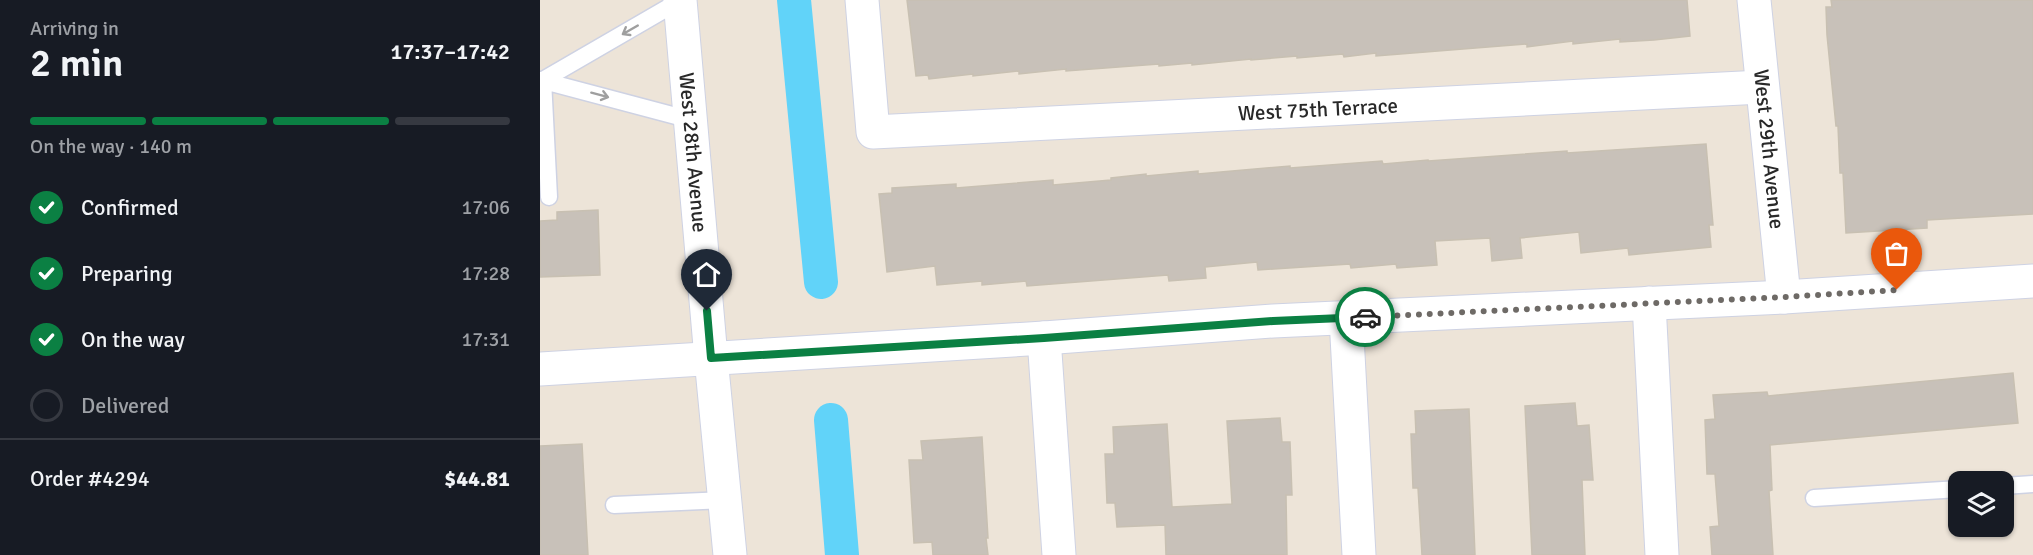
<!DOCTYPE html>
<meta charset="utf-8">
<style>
body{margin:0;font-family:Signika,sans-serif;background:#242831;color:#f1f3f6;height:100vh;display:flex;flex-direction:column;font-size:22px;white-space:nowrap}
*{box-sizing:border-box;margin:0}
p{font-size:20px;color:#9ea1a6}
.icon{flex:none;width:33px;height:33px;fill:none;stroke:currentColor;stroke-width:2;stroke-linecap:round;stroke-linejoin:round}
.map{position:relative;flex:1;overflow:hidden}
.side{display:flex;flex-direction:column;background:#171b24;width:540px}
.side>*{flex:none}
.buttons{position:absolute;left:1408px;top:471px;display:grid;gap:12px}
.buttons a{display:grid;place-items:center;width:66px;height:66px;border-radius:12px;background:#171b24;box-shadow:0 2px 4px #0004;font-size:30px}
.pin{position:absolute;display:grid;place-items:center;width:51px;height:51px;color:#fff;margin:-62px -26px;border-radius:50% 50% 50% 0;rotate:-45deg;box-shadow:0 0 6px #0007}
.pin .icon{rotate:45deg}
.courier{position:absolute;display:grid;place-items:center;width:60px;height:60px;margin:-30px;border:4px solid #0b8043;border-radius:50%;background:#fff;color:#222;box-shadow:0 2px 8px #0007}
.headline em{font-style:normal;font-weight:600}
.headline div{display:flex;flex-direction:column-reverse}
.headline{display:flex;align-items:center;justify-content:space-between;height:102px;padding:0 30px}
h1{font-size:39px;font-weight:600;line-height:45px}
.bar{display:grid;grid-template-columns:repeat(4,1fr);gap:9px 6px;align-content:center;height:72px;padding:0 30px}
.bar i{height:8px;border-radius:4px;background:#363941}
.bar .current{background:#0b8043}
.bar p{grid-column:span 4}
.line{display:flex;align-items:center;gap:15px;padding:0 30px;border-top:2px solid #363941}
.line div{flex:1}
ol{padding:0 30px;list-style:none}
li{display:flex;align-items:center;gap:18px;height:66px}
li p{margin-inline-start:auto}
li .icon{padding:6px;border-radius:50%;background:#0b8043;color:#fff;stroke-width:4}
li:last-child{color:#9ea1a6}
li i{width:33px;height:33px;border:3px solid #363941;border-radius:50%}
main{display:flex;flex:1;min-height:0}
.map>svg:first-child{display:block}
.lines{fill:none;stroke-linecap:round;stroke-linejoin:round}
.canal{stroke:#61d3f9;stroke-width:34}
.building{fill:#c8c1b9;stroke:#c8c0b2;stroke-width:1.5}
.lane-casing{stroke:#ced2e3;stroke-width:19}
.street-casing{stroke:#ced2e3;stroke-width:35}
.secondary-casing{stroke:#ced2e3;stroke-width:35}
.lane{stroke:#fff;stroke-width:16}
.street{stroke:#fff;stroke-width:33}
.secondary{stroke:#fff;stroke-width:33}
.oneway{stroke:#9f9f9f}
.done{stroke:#6e6a66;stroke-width:6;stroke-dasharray:0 10.8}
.route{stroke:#0b8043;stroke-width:8}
.labels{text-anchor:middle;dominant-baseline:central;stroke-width:5;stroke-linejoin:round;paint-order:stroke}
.street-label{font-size:21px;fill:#292929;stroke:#fff}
</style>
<main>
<section class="side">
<div class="headline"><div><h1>2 min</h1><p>Arriving in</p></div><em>17:37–17:42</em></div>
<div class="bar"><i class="current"></i><i class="current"></i><i class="current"></i><i></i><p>On the way · 140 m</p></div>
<ol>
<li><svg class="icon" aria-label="check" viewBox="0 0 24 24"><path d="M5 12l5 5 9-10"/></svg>Confirmed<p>17:06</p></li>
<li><svg class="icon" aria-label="check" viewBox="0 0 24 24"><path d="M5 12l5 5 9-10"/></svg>Preparing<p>17:28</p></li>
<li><svg class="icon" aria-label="check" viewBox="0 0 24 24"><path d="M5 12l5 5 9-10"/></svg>On the way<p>17:31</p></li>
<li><i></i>Delivered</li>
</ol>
<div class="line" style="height:78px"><div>Order #4294</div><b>$44.81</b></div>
</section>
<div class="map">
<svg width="1493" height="555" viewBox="0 0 1493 555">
<rect width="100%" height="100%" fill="#ede4d8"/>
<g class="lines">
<!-- canal -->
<path class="canal" d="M 254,0 L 281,282
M 291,420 L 302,555"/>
</g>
<!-- building -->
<path class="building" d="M 367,0 L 1147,0 L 1150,36 L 1114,40 L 1080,42 L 1080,39 L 1033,44 L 1033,41 L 987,47 L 987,44 L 836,56 L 836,53 L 804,57 L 803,54 L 757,58 L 757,56 L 711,60 L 711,59 L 652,65 L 652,63 L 619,66 L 619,64 L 526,71 L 526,69 L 479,74 L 479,71 L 433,76 L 433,74 L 389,79 L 388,75 L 376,76 Z
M 1291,0 L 1493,0 L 1493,214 L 1387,220 L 1387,228 L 1306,233 L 1303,173 L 1300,173 L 1298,126 L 1296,126 L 1287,35 L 1286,7 L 1292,7 Z
M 1166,144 L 1173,225 L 1169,225 L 1171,247 L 1089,255 L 1088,248 L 1041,253 L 1039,232 L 980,238 L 982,258 L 952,261 L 950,238 L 895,241 L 897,265 L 857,268 L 856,264 L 811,268 L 810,264 L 718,270 L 717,262 L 665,267 L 666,278 L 629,281 L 628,275 L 487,286 L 486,281 L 442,285 L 442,281 L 397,285 L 395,266 L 347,272 L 339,194 L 352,193 L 352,188 L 416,184 L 416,188 L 513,180 L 513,185 L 571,180 L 571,178 L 606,174 L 606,176 L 658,171 L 658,174 L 750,166 L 750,168 L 842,161 L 843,164 L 888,160 L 888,161 L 1027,151 L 1027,153 Z
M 58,210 L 60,275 L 0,277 L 0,221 L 17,220 L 17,212 Z
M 1473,373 L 1478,423 L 1230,445 L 1232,490 L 1229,491 L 1233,555 L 1172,555 L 1170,527 L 1179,526 L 1175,474 L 1167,474 L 1165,420 L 1175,419 L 1173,395 L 1227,392 L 1228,396 Z
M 1035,403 L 1037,426 L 1049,425 L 1053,480 L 1042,480 L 1045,555 L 992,555 L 985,406 Z
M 929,409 L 935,555 L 882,555 L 878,488 L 873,488 L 871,434 L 876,434 L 875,411 Z
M 740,418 L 742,442 L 750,442 L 752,495 L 746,495 L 747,555 L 626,555 L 625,525 L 577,527 L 575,503 L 567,503 L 565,454 L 574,454 L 573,427 L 627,424 L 632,507 L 692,504 L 687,421 Z
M 442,437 L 448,538 L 446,538 L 448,555 L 393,555 L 392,542 L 374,543 L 369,460 L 383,460 L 381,441 Z
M 42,444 L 48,555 L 0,555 L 0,446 Z"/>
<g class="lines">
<!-- lane casing -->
<g class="lane-casing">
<path id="lane" d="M 0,80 L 151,120
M 3,80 L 141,0
M 3,80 L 9,197
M 1464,486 L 1493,484
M 1274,498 L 1419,489
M 74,505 L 185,500"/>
</g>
<!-- street casing -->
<g class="street-casing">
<g id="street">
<path id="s1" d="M 322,0 L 333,132 L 1222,87"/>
<path id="s2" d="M 1214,0 L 1244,297"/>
<path d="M 1109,303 L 1122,555"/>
<path d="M 806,318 L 819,555"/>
<path d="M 504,338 L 519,555"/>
</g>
</g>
<!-- secondary casing -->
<g class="secondary-casing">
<g id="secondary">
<path id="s3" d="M 140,0 L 171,358 L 190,555"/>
<path d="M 0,369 L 504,338 L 733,321 L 1244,297 L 1493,281"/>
</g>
</g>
<!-- lane -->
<use href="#lane" class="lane"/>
<!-- street -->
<use href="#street" class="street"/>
<!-- secondary -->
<use href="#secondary" class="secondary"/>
</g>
<!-- one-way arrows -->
<defs><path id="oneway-shaft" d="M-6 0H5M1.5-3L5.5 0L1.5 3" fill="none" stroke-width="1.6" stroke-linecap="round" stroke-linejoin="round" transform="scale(1.5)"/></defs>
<g class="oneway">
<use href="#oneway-shaft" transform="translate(90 30) rotate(150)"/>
<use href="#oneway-shaft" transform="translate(60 95) rotate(15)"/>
</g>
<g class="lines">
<!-- done -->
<path class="done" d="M 825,317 L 1244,297 L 1357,290"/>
<!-- route -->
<path class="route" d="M 167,311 L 171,358 L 504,338 L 733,321 L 825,317"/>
</g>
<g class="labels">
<!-- street labels -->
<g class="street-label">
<text stroke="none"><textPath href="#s1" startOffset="578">West 75th Terrace</textPath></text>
<text stroke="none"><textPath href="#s2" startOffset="150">West 29th Avenue</textPath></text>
<text stroke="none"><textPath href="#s3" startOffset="153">West 28th Avenue</textPath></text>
</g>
</g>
</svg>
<div class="buttons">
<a><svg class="icon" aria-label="layers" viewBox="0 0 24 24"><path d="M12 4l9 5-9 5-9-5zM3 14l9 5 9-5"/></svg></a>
</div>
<div class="pin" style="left:1357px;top:290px;background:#ea580c"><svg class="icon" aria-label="bag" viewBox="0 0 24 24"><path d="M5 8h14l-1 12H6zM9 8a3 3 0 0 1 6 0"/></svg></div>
<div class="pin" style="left:167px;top:311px;background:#1f2937"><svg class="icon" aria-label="home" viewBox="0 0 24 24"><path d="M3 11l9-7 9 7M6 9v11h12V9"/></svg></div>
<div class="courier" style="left:825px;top:317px"><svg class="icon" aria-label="car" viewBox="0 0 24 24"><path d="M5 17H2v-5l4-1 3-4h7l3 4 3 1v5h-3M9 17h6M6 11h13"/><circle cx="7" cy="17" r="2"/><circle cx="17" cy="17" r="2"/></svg></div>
</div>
</main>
